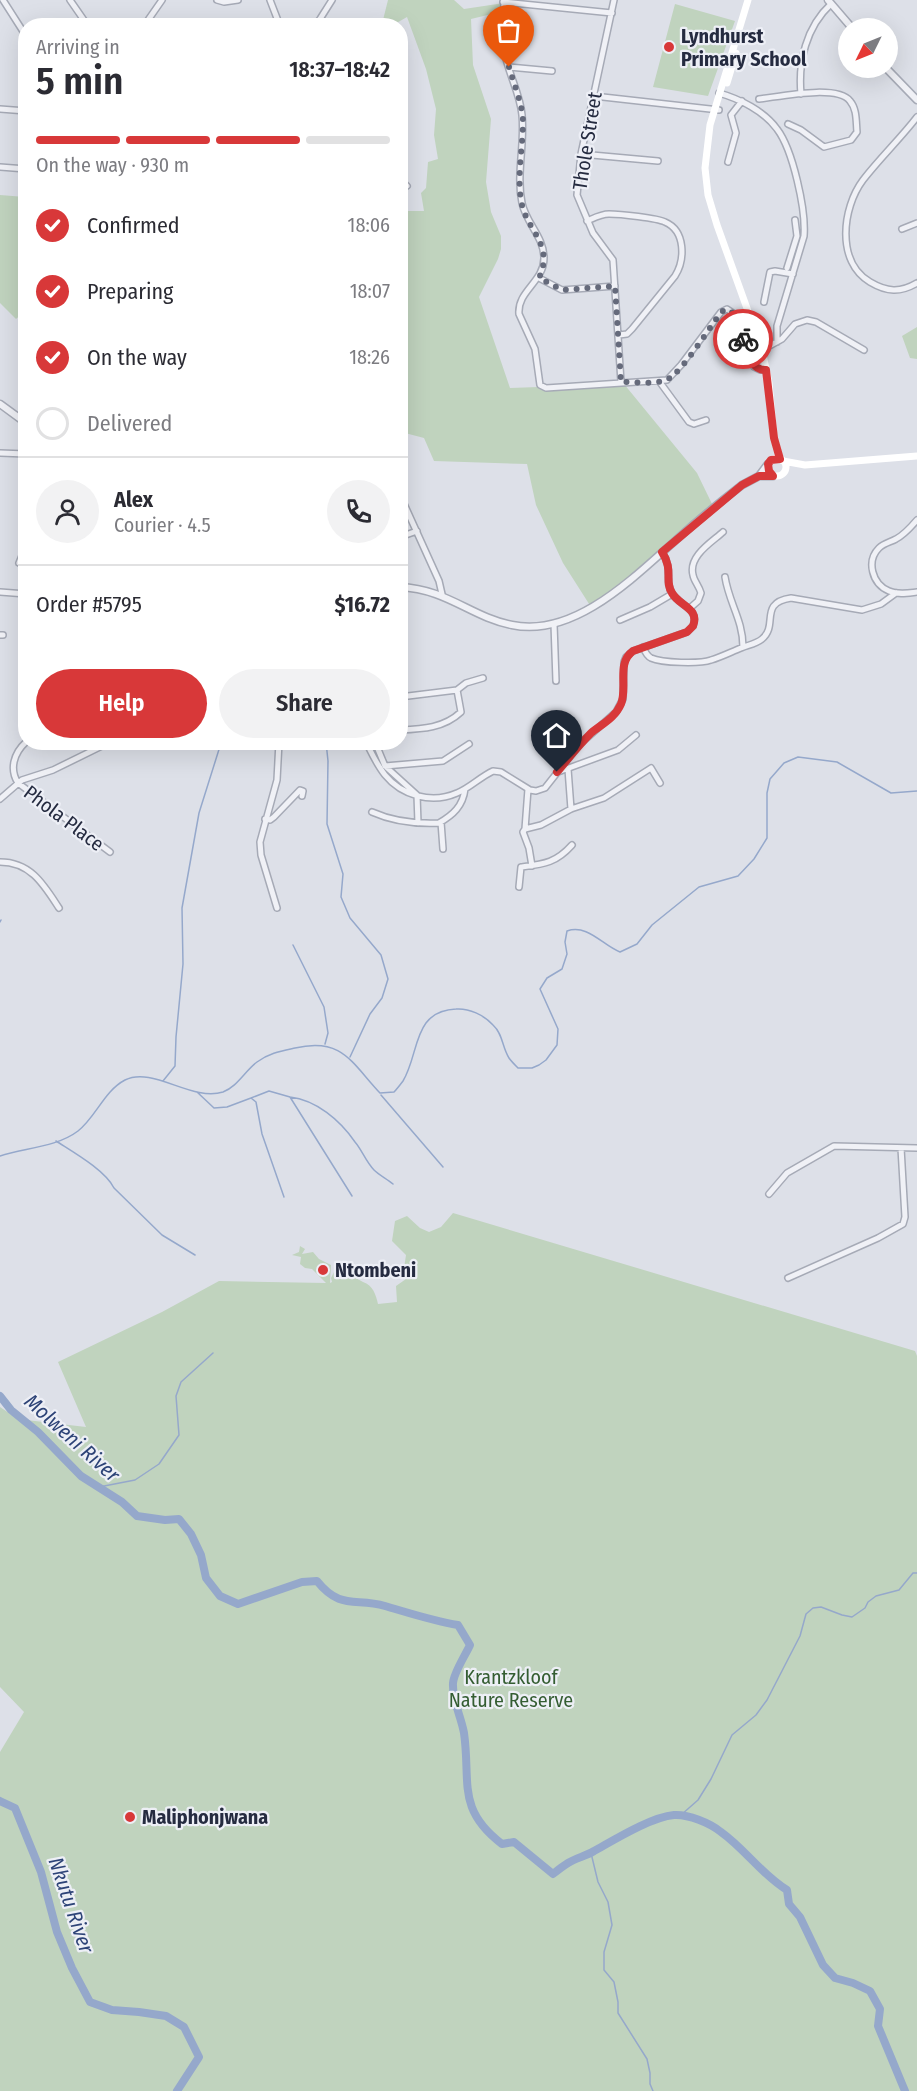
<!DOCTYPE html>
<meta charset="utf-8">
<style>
body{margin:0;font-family:"Fira Sans Condensed",sans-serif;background:#f2f2f3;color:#2b2b33;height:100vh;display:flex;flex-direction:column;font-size:22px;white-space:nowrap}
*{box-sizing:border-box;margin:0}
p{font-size:20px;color:#7c7c81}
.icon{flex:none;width:33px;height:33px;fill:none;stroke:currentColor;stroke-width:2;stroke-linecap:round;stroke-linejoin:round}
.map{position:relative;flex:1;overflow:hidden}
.sheet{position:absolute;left:18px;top:18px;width:390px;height:732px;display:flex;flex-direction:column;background:#fff;border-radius:24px;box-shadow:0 6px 24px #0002}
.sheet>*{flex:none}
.needle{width:39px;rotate:227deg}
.tools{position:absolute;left:838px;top:18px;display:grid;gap:12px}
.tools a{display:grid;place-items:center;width:60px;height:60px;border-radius:50%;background:#fff;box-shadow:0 6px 24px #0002;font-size:30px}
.pin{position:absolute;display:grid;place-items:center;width:51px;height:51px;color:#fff;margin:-62px -26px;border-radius:50% 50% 50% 0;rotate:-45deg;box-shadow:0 0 6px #0007}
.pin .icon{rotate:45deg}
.courier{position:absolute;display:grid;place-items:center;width:60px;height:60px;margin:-30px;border:4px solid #d83839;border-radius:50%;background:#fff;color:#222;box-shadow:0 2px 8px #0007}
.summary em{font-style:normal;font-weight:600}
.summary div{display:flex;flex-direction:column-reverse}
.summary{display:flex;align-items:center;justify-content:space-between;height:102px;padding:0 18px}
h1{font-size:39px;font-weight:600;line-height:45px}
.bar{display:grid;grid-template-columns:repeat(4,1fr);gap:9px 6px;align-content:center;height:72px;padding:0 18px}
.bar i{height:8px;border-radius:4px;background:#e1e1e2}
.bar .on{background:#d83839}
.bar p{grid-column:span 4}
.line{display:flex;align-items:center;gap:15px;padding:0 18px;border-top:2px solid #e1e1e2}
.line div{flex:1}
.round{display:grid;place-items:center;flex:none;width:63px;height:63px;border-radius:32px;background:#f2f2f3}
ol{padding:0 18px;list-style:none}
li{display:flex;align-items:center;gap:18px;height:66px}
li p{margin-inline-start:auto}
li .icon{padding:6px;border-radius:50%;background:#d83839;color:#fff;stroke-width:4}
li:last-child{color:#7c7c81}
li i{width:33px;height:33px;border:3px solid #e1e1e2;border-radius:50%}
.primary-button{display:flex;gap:12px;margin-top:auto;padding:12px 18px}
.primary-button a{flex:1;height:69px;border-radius:36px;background:#d83839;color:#fff;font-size:24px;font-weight:600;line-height:69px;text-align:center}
.primary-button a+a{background:#f2f2f3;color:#2b2b33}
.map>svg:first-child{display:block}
.green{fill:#c0d3be}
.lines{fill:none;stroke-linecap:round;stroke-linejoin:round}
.stream{stroke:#95a8cb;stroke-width:1.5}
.river{stroke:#95a8cb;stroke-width:8}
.minor-casing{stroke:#a6aab6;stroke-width:8}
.tertiary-casing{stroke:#a6aab6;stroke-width:9}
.minor{stroke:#f0f1f6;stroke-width:5}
.tertiary{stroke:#f0f1f6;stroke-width:6}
.secondary{stroke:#fff;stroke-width:7}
.done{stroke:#656a7b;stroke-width:6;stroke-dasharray:0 10.8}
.route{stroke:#d83839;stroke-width:8}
.poi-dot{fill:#d83839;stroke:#edeff6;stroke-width:2}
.labels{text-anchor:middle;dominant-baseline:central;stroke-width:4.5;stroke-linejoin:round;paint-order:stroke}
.poi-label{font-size:20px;font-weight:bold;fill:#252b40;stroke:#edeff6;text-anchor:start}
.street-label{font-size:20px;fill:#252b40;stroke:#edeff6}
.park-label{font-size:20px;fill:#345d32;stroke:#edeff6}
.water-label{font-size:21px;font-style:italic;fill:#2d4377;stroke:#edeff6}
</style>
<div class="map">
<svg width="917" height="2091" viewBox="0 0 917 2091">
<rect width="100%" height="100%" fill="#dde0e8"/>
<!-- green -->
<path class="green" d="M 388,0 L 454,0 L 464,9 L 504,3 L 504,11 L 471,19 L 473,65 L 491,119 L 486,182 L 491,212 L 501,236 L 501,249 L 498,259 L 479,297 L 510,388 L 624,384 L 697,473 L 714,508 L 623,586 L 591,607 L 563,563 L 536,505 L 527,464 L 434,461 L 424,438 L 405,433 L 401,435 L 401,419 L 406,417 L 400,397 L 401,223 L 405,222 L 403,211 L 424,211 L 421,193 L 426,188 L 428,162 L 438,159 L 434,135 L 436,109 L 426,69 L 407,17 L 393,25 L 382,24 Z
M 675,4 L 735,21 L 708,96 L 653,87 Z
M 0,195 L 25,197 L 25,311 L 16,319 L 0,303 Z
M 917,327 L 917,359 L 910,358 L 902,336 Z
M 453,1213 L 915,1351 L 917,1356 L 917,2091 L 0,2091 L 0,1752 L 24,1712 L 0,1687 L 0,1407 L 18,1419 L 86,1427 L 58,1362 L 162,1312 L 219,1281 L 326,1283 L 312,1269 L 305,1268 L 300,1264 L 301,1257 L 292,1255 L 299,1252 L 300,1246 L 305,1249 L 302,1254 L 313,1252 L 319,1259 L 331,1265 L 330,1283 L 332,1282 L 331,1278 L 335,1270 L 345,1269 L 350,1277 L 354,1277 C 357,1279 360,1280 363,1282 C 373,1285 376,1295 378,1304 L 397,1302 L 396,1286 L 406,1279 L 407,1276 L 404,1268 L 406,1255 L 392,1241 L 395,1221 L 407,1216 L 420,1228 L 429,1232 L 441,1227 Z"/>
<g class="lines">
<!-- stream -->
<path class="stream" d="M 326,742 L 328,761 L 327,824 L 343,874 L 341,897 L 350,918 L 381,955 L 388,979 L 382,998 L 370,1014 L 350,1057
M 0,922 L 1,920
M 293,945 L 324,1007 L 328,1033 L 325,1044
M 163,1081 L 175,1066 L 176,1037 L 183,964 L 182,908 L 199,813 L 221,743
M 197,1092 L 214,1108 L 227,1107 L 251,1098 L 256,1102 L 262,1134 L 284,1197
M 381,1095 L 443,1167
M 290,1097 C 316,1100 340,1120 355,1142 C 362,1150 366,1162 374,1170 C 379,1175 387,1179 393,1184
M 251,1098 L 269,1091 L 290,1097 L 352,1196
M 56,1141 C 73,1152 105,1170 114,1188 L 162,1235 L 195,1255
M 0,1156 C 25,1148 57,1147 78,1131 C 96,1117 104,1091 125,1080 C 153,1066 192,1102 223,1092 C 237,1087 245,1071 257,1062 C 269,1053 281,1051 295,1048 C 342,1037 351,1062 380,1093 L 394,1092 C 397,1089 400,1085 403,1081 C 420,1053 412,1011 456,1009 C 469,1008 484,1015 493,1025 C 503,1034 502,1047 509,1058 C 511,1061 515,1065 518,1068 L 532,1068 L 539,1065 L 546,1060 L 557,1045 L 558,1029 L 540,989 L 547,978 L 562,969 L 567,954 L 565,942 L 567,931 C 588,924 602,945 620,952 L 637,944 L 652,925 L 699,887 L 738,876 L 754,859 L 767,838 L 767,793 L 770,779 L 784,763 L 798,757 L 837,762 L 891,793 L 917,791
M 99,1487 L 135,1480 L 159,1464 L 179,1435 L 176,1396 L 181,1382 L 213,1353
M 681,1815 L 698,1800 L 711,1779 L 732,1735 L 756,1715 L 767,1700 L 800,1636 L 806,1614 L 813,1608 L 821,1607 L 842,1615 L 852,1617 L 865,1608 L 868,1602 L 876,1596 L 899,1590 L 913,1573 L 917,1573
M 591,1853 L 598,1882 L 608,1902 L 612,1925 L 604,1952 L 604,1970 L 614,1982 L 618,2002 L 618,2013 L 647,2059 L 650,2073 L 650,2084 L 653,2091"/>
<!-- river -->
<path class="river" d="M 0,1396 L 11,1410 L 38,1432 L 81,1476 L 122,1502 L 137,1516 L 165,1520 L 179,1519 L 191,1534 L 201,1555 L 206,1578 L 220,1596 L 238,1604 L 302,1582 L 317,1581 C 341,1611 356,1597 385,1606 C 409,1613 433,1621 458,1625 L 470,1645 C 465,1656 454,1672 453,1683 C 452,1700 461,1716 464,1733 C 471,1782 456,1809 502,1844 L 514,1842 L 553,1874 C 558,1870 563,1866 568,1863 C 576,1858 586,1856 594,1851 C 614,1840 651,1817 674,1815 C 688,1814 710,1823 721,1832 C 745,1849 762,1875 787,1890 L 789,1904 L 800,1917 L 823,1965 L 835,1978 L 853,1983 L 870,1991 L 880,2009 L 878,2026 L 905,2091
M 0,1801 L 15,1808 L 41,1872 L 57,1932 L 72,1968 L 90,2002 L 112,2010 L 139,2012 L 166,2016 L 184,2027 L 199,2057 L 177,2091"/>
<!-- minor casing -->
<g class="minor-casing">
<path id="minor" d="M 3,0 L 26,36
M 70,0 L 88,26
M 217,0 L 224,2 L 238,0
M 270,0 L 280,26
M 614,0 L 581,154 L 577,195 L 593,233 L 613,260 L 621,382
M 503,2 L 612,13
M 504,3 C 503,18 502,34 504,49 C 507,72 520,92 522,115 C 525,144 516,174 522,203 C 526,223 544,237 544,258 C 544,282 517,291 519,314 L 535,349 L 540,385 L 546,388 L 667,380 L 681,365 L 721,312 L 727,309 L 733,313 L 754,367 L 760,370 L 766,370
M 146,23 L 162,0
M 314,26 L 320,19 L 332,0
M 509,67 L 552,71
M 719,93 C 740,99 764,111 777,129 C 793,150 806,210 804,236 L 777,326 L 777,342
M 801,94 C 798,62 806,27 831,4
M 594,96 L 719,110
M 759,99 C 778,97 837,84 850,101 C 857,109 856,121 857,132 L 851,140 L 824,147 L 801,130 L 788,124
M 0,109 L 26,111
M 917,117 C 900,139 880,158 863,180 C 842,208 836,262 870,282 C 887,292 900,293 917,283
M 581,154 L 658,161
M 728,162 L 736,133 L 731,115 L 742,101
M 0,167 L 26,169
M 400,179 L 407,186
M 587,221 C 594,218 601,214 609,214 C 620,214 657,218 665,222 C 686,231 685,260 675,276 L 632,329 L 627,334 L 619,335
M 902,229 L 917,223
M 787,268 L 797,236 L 795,220
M 539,278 L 562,290 L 615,286
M 764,302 L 770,272 L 775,271 L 793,274
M 762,350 L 782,339 L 795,324 L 807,320 L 816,322 L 864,350
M 659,381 L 689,422 L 694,424 L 706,420
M 0,453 L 26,454
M 400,495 L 439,581 L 442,594
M 917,520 C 911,527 904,535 896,539 C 891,542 884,543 879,548 C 866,561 872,584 889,591 C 898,595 908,593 917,592
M 400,537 L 417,531
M 19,563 L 26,546
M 725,577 C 729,603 743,620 743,647
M 0,592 L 26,594
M 690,608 L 698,601 L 701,593 C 699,586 694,581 693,575 C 688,556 712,542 723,532
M 620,620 L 650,607 L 672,594
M 554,624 L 556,681
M 0,635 L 3,635
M 643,647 C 645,652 647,656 651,658 C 662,663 700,664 711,660 C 721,657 731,652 741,648 C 748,645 756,644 762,639 C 779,625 758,603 791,598 L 862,610 L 881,604 L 896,593
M 400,697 L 457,690
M 400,730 C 423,729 444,728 461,712 L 457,690 L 466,683 L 483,678
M 26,742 C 14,753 9,769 18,783 L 110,852
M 366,742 C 372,754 377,765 385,775 C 402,796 432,804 457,793 C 470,788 480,777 493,771 L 501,772 L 530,790 L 536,791 L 545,788 L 579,745 L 616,712 L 623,699 L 624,662 L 626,657 L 633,651 L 687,632 L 693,626 C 700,608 679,606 672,593 C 664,581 674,570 662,552
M 375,742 L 385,766 L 417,795 L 418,823
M 385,766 L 443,761 L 469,744
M 568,769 L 571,809
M 558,772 L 618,750 L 636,735
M 0,799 L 22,780 L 53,770 L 110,742
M 372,812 C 392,821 416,824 439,823 C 453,815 463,806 465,789
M 265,819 L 270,820 L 274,817 L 300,790 L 303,791 L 302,796
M 441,822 L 443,849
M 525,829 L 528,789
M 0,862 C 31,862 44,885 59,908
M 532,866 L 529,848 L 523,832 L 525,829 L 541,825 L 571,809 L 604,798 L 651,768 L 660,783
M 519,887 L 521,867 C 544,864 556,863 572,845
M 277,908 L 261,855 L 260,842 L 277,780 L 279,742
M 769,1194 L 787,1173 L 834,1146 L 917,1148
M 788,1278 L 878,1238 L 903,1224 L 905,1217 L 901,1148"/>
</g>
<!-- tertiary casing -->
<g class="tertiary-casing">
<path id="tertiary" d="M 828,0 L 852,28
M 886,68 L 917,100
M 0,404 L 26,423
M 759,476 L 768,464
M 400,587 C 447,589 471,617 512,625 C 574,638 633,578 676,540 C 697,521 720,502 742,485 L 759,476 L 773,476"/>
</g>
<!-- minor -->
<use href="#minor" class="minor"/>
<!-- tertiary -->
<use href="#tertiary" class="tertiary"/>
<!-- secondary -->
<path class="secondary" d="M 748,0 L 710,125 L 705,168 L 708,195 L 717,225 L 762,350 L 769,383 L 774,438 L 780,459
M 727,83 L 736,53
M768 467a9 9 0 1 1 18 0a9 9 0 1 1-18 0Z
M 783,461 L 805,465 L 917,456"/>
</g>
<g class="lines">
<!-- done -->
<path class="done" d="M 509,67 C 514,85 522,102 523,121 C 523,148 516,178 522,205 C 529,233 554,245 539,278 L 562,290 L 615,286 L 621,382 C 635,382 656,385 668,379 C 681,373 711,326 721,312 L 727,309 L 733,313 L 743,339"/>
<!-- route -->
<path class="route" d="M 557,772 C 568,759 579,745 591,733 C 602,724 615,718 621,704 C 628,687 616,663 633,651 L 687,632 L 693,626 C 700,608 679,606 672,593 C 664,581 674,570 662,552 L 742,485 L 759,476 L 773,476 L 769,471 L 768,464 L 771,460 L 780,459 L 774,438 L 766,370 C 751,371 748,352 743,339"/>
</g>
<!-- markers -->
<g class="poi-dot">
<circle cx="669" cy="47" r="6"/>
<circle cx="323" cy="1270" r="6"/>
<circle cx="130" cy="1817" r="6"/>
</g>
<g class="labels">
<!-- poi labels -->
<g class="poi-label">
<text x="681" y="36">Lyndhurst<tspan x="681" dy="23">Primary School</tspan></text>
<text x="335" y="1270">Ntombeni</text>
<text x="142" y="1817">Maliphonjwana</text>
</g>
<!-- street labels -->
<g class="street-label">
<text transform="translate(587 141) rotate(-81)">Thole Street</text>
<text transform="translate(64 818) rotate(37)">Phola Place</text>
</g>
<!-- park labels -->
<g class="park-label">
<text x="511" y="1677">Krantzkloof<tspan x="511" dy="23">Nature Reserve</tspan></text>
</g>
<!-- water labels -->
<g class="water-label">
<text transform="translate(72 1438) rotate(42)">Molweni River</text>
<text transform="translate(71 1905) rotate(71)">Nkutu River</text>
</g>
</g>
</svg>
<div class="tools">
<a><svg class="needle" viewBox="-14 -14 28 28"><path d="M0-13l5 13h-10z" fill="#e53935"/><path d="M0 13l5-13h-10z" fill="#7c7c81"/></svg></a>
</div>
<div class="pin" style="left:509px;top:67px;background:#ea580c"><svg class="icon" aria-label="bag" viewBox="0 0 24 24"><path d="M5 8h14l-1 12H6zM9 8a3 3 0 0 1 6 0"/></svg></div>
<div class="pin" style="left:557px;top:772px;background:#1f2937"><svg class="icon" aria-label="home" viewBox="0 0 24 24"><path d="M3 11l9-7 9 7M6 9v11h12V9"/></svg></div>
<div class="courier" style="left:743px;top:339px"><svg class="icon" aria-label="bike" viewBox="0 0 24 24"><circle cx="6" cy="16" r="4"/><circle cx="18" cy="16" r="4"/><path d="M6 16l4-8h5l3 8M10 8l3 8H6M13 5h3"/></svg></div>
<section class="sheet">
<div class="summary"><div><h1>5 min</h1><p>Arriving in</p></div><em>18:37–18:42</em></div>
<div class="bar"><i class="on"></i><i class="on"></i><i class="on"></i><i></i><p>On the way · 930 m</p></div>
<ol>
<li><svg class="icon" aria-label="check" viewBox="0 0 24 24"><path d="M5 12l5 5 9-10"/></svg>Confirmed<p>18:06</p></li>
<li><svg class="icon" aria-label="check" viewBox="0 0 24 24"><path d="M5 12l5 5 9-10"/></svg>Preparing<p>18:07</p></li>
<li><svg class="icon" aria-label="check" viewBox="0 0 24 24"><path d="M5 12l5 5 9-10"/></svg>On the way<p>18:26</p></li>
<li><i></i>Delivered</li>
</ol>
<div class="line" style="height:108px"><a class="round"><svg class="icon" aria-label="person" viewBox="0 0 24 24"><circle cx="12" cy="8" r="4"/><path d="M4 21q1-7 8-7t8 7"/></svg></a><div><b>Alex</b><p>Courier · 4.5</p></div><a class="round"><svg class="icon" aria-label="phone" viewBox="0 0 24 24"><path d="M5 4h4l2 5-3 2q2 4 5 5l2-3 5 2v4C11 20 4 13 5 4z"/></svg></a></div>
<div class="line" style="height:78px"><div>Order #5795</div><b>$16.72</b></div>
<div class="primary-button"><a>Help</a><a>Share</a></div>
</section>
</div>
